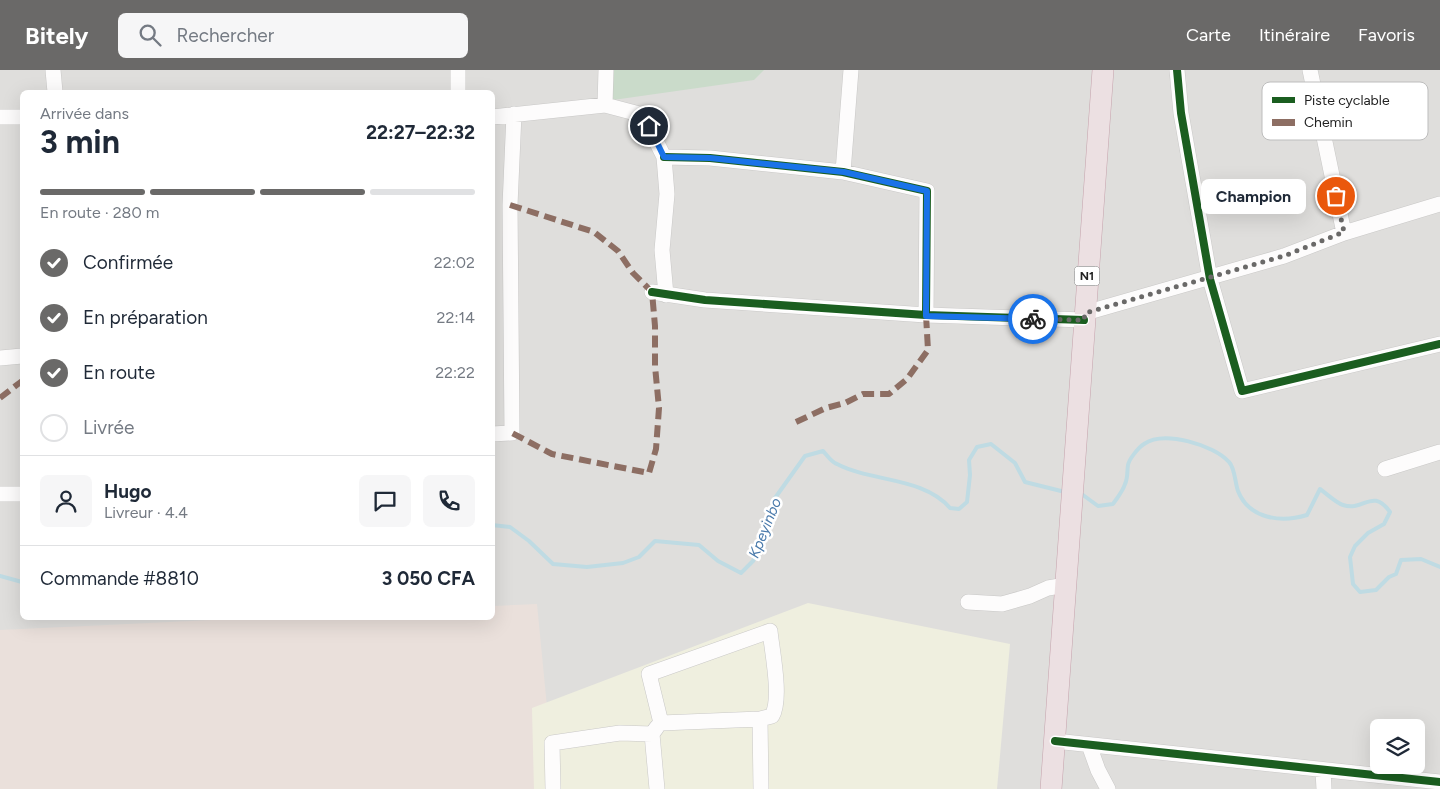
<!DOCTYPE html>
<html lang="fr">
<meta charset="utf-8">
<style>
body{margin:0;font-family:Figtree,sans-serif;background:#f6f6f7;color:#1f2937;height:100vh;display:flex;flex-direction:column;font-size:19px;white-space:nowrap}
*{box-sizing:border-box;margin:0}
p{font-size:16px;color:#747a83}
.icon{flex:none;width:28px;height:28px;fill:none;stroke:currentColor;stroke-width:2;stroke-linecap:round;stroke-linejoin:round}
.map{position:relative;flex:1;overflow:hidden}
.sheet{position:absolute;left:20px;top:20px;width:475px;height:530px;display:flex;flex-direction:column;background:#fff;border-radius:8px;box-shadow:0 5px 20px #0002}
.sheet>*{flex:none}
.buttons{position:absolute;left:1370px;top:649px;display:grid;gap:10px}
.buttons a{display:grid;place-items:center;width:55px;height:55px;border-radius:8px;background:#fff;box-shadow:0 5px 20px #0002;font-size:25px}
.pin{position:absolute;display:grid;place-items:center;width:42px;height:42px;color:#fff;margin:-21px;border:2px solid #fff;border-radius:50%;box-shadow:0 1px 5px #0007}
.courier{position:absolute;display:grid;place-items:center;width:50px;height:50px;margin:-25px;border:4px solid #1a73e8;border-radius:50%;background:#fff;color:#222;box-shadow:0 1px 6px #0007}
.bubble{position:absolute;height:35px;border-radius:8px;background:#fff;box-shadow:0 5px 20px #0002;font-size:16px;font-weight:700;line-height:35px;text-align:center}
.overview em{font-style:normal;font-weight:700}
.overview div{display:flex;flex-direction:column-reverse}
.overview{display:flex;align-items:center;justify-content:space-between;height:85px;padding:0 20px}
h1{font-size:32px;font-weight:700;line-height:38px}
.bar{display:grid;grid-template-columns:repeat(4,1fr);gap:8px 5px;align-content:center;height:60px;padding:0 20px}
.bar i{height:6px;border-radius:4px;background:#e0e1e3}
.bar .current{background:#6a6968}
.bar p{grid-column:span 4}
.line{display:flex;align-items:center;gap:12px;padding:0 20px;border-top:1px solid #e0e1e3}
.line div{flex:1}
.round{display:grid;place-items:center;flex:none;width:52px;height:52px;border-radius:8px;background:#f6f6f7}
ol{padding:0 20px;list-style:none}
li{display:flex;align-items:center;gap:15px;height:55px}
li p{margin-inline-start:auto}
li .icon{padding:5px;border-radius:50%;background:#6a6968;color:#fff;stroke-width:4}
li:last-child{color:#747a83}
li i{width:28px;height:28px;border:2px solid #e0e1e3;border-radius:50%}
header{display:flex;align-items:center;gap:30px;box-sizing:border-box;height:70px;padding:0 25px;background:#6a6968;color:#fff}
header strong{font-size:24px}
nav{display:flex;gap:28px;margin-inline-start:auto;font-size:18px}
.search{width:350px;height:45px;background:#f6f6f7;display:flex;align-items:center;gap:12px;box-sizing:border-box;padding:0 18px;border-radius:8px;color:#747a83;font-size:19px}
.map>svg:first-child{display:block}
.residential{fill:#dfdedc;fill-rule:evenodd}
.military{fill:#eae0db}
.farmland{fill:#efefdf}
.cemetery{fill:#cadbca}
.lines{fill:none;stroke-linecap:round;stroke-linejoin:round}
.stream{stroke:#bfdbe3;stroke-width:4}
.minor-casing{stroke:#c9c8c7;stroke-width:16}
.highway-casing{stroke:#c5a2ac;stroke-width:22}
.minor{stroke:#fdfcfc;stroke-width:15}
.highway{stroke:#ece0e2;stroke-width:21}
.quiet{stroke:#8d6e63;stroke-width:6;stroke-dasharray:12 6;stroke-linecap:butt}
.cycleway-casing{stroke:#fff;stroke-width:11}
.cycleway{stroke:#1b5e20;stroke-width:8}
.done{stroke:#6a6968;stroke-width:5;stroke-dasharray:0 9}
.route{stroke:#1a73e8;stroke-width:6}
.labels{text-anchor:middle;dominant-baseline:central;stroke-width:5;stroke-linejoin:round;paint-order:stroke}
.shield{fill:#fff;stroke:#646464;stroke-width:1}
.shield-label{font-size:12px;font-weight:bold;fill:#222}
.water-label{font-size:15px;font-style:italic;fill:#4a7aab;stroke:#fff}
.key{fill:#fff;stroke:#bdbdbd;stroke-width:1}
.key-label{font-size:14px;fill:#222}
</style>
<header>
<strong>Bitely</strong>
<div class="search"><svg class="icon" aria-label="search" viewBox="0 0 24 24"><circle cx="10" cy="10" r="6"/><path d="M15 15l6 6"/></svg>Rechercher</div>
<nav><a>Carte</a><a>Itinéraire</a><a>Favoris</a></nav>
</header>
<div class="map">
<svg width="1440" height="719" viewBox="0 0 1440 719">
<rect width="100%" height="100%" fill="#f0eeeb"/>
<!-- residential -->
<path class="residential" d="M 0,0 L 1440,0 L 1440,719 L 0,719 ZM 22,22 L 492,22 L 492,548 L 22,548 ZM 1379,658 L 1416,658 L 1416,695 L 1379,695 Z"/>
<!-- military -->
<path class="military" d="M 537,534 L 555,719 L 0,719 L 0,560 L 255,548 L 492,548 L 493,536 Z"/>
<!-- farmland -->
<path class="farmland" d="M 808,533 L 1010,574 L 997,719 L 534,719 L 532,638 Z"/>
<!-- cemetery -->
<path class="cemetery" d="M 613,0 L 764,0 L 754,10 L 613,30 Z"/>
<g class="lines">
<!-- stream -->
<path class="stream" d="M 1079,424 L 1083,425 L 1098,436 L 1113,434 C 1117,428 1123,421 1125,414 C 1128,408 1127,401 1128,395 C 1129,389 1139,377 1144,374 C 1164,360 1214,375 1229,392 C 1235,398 1235,413 1238,421 C 1249,449 1281,453 1307,445 L 1320,419 C 1327,424 1336,433 1343,435 C 1364,442 1372,417 1390,442 L 1384,454 L 1368,463 L 1355,476 L 1350,487 L 1353,514 L 1360,522 L 1376,520 L 1389,507 L 1396,504 L 1401,490 L 1421,489 L 1440,497
M 492,455 L 510,457 L 529,471 L 553,494 L 587,497 L 623,493 L 639,487 L 655,471 L 699,475 L 718,491 L 741,503 L 753,491 L 762,473 L 775,428 L 805,386 L 823,381 C 827,385 831,392 837,394 C 871,412 924,407 950,438 L 959,439 L 967,432 L 970,405 L 969,390 L 977,377 L 991,374 L 1015,393 L 1025,412 L 1065,422
M 0,506 L 22,512"/>
<!-- minor casing -->
<g class="minor-casing">
<path id="minor" d="M 53,0 L 55,22
M 606,0 L 605,35 L 643,45 L 664,87 L 667,124 L 662,180 L 666,225
M 1177,0 L 1181,43 L 1210,209 L 1242,321 L 1440,274
M 1310,0 L 1344,163
M 458,22 L 458,0
M 0,47 L 22,47
M 492,47 L 605,35
M 664,87 L 710,88 L 843,102 L 927,121 L 926,245
M 843,102 L 851,0
M 652,222 L 705,230 L 926,245 L 1084,250
M 1085,243 L 1284,186 L 1344,163 L 1440,134
M 0,288 L 22,286
M 492,364 L 512,363 L 510,135 L 514,44
M 1385,399 L 1440,382
M 0,424 L 22,424
M 968,532 L 1002,534 L 1030,526 L 1048,518 L 1066,515
M 770,561 C 772,581 782,629 772,646 L 760,649 L 661,653 L 649,604 Z
M 760,649 L 761,719
M 1055,671 L 1440,712
M 1089,675 L 1098,700 L 1108,719
M 1323,701 L 1324,719
M 553,719 L 552,673 L 620,663 L 652,664
M 657,719 L 652,664 L 657,657"/>
</g>
<!-- highway casing -->
<g class="highway-casing">
<path id="highway" d="M 1051,719 L 1103,0"/>
</g>
<!-- minor -->
<use href="#minor" class="minor"/>
<!-- highway -->
<use href="#highway" class="highway"/>
<!-- quiet -->
<path class="quiet" d="M 510,135 L 594,162 L 618,181 L 633,203 L 652,222 L 655,256 L 655,296 L 659,338 L 656,379 L 649,403 L 552,384 L 512,363
M 0,328 L 22,311
M 796,352 L 826,338 L 845,333 L 863,324 L 889,324 L 907,309 L 928,280 L 926,245"/>
<!-- cycleway casing -->
<g class="cycleway-casing">
<path id="cycleway" d="M 1177,0 L 1181,43 L 1210,209 L 1242,321 L 1440,274
M 664,87 L 710,88 L 843,102 L 927,121 L 926,245
M 652,222 L 705,230 L 926,245 L 1084,250
M 1055,671 L 1440,712"/>
</g>
<!-- cycleway -->
<use href="#cycleway" class="cycleway"/>
</g>
<g class="lines">
<!-- done -->
<path class="done" d="M 1033,249 L 1084,250 L 1085,243 L 1284,186 L 1344,162 L 1336,126"/>
<!-- route -->
<path class="route" d="M 649,56 L 664,87 L 710,88 L 844,102 L 927,121 L 926,246 L 1033,249"/>
</g>
<g class="labels">
<!-- shield labels -->
<rect class="shield" x="1074.5" y="196.5" width="25" height="19" rx="4"/>
<g class="shield-label">
<text x="1087" y="206">N1</text>
</g>
<!-- water labels -->
<g class="water-label">
<text transform="translate(765 458) rotate(-68)">Kpeyinbo</text>
</g>
</g>
<!-- legend -->
<rect x="1262" y="12" width="166" height="58" rx="8" class="key"/>
<rect x="1272" y="27" width="23" height="6" fill="#1b5e20"/>
<rect x="1272" y="49" width="23" height="7" fill="#8d6e63"/>
<g class="key-label">
<text x="1304" y="35">Piste cyclable</text>
<text x="1304" y="57">Chemin</text>
</g>
</svg>
<div class="buttons">
<a><svg class="icon" aria-label="layers" viewBox="0 0 24 24"><path d="M12 4l9 5-9 5-9-5zM3 14l9 5 9-5"/></svg></a>
</div>
<div class="pin" style="left:1336px;top:126px;background:#ea580c"><svg class="icon" aria-label="bag" viewBox="0 0 24 24"><path d="M5 8h14l-1 12H6zM9 8a3 3 0 0 1 6 0"/></svg></div>
<div class="pin" style="left:649px;top:56px;background:#1f2937"><svg class="icon" aria-label="home" viewBox="0 0 24 24"><path d="M3 11l9-7 9 7M6 9v11h12V9"/></svg></div>
<div class="courier" style="left:1033px;top:249px"><svg class="icon" aria-label="bike" viewBox="0 0 24 24"><circle cx="6" cy="16" r="4"/><circle cx="18" cy="16" r="4"/><path d="M6 16l4-8h5l3 8M10 8l3 8H6M13 5h3"/></svg></div>
<div class="bubble" style="left:1201px;top:109px;width:105px">Champion</div>
<section class="sheet">
<div class="overview"><div><h1>3 min</h1><p>Arrivée dans</p></div><em>22:27–22:32</em></div>
<div class="bar"><i class="current"></i><i class="current"></i><i class="current"></i><i></i><p>En route · 280 m</p></div>
<ol>
<li><svg class="icon" aria-label="check" viewBox="0 0 24 24"><path d="M5 12l5 5 9-10"/></svg>Confirmée<p>22:02</p></li>
<li><svg class="icon" aria-label="check" viewBox="0 0 24 24"><path d="M5 12l5 5 9-10"/></svg>En préparation<p>22:14</p></li>
<li><svg class="icon" aria-label="check" viewBox="0 0 24 24"><path d="M5 12l5 5 9-10"/></svg>En route<p>22:22</p></li>
<li><i></i>Livrée</li>
</ol>
<div class="line" style="height:90px"><a class="round"><svg class="icon" aria-label="person" viewBox="0 0 24 24"><circle cx="12" cy="8" r="4"/><path d="M4 21q1-7 8-7t8 7"/></svg></a><div><b>Hugo</b><p>Livreur · 4.4</p></div><a class="round"><svg class="icon" aria-label="chat" viewBox="0 0 24 24"><path d="M4 5h16v11H9l-5 4z"/></svg></a><a class="round"><svg class="icon" aria-label="phone" viewBox="0 0 24 24"><path d="M5 4h4l2 5-3 2q2 4 5 5l2-3 5 2v4C11 20 4 13 5 4z"/></svg></a></div>
<div class="line" style="height:65px"><div>Commande #8810</div><b>3 050 CFA</b></div>
</section>
</div>
